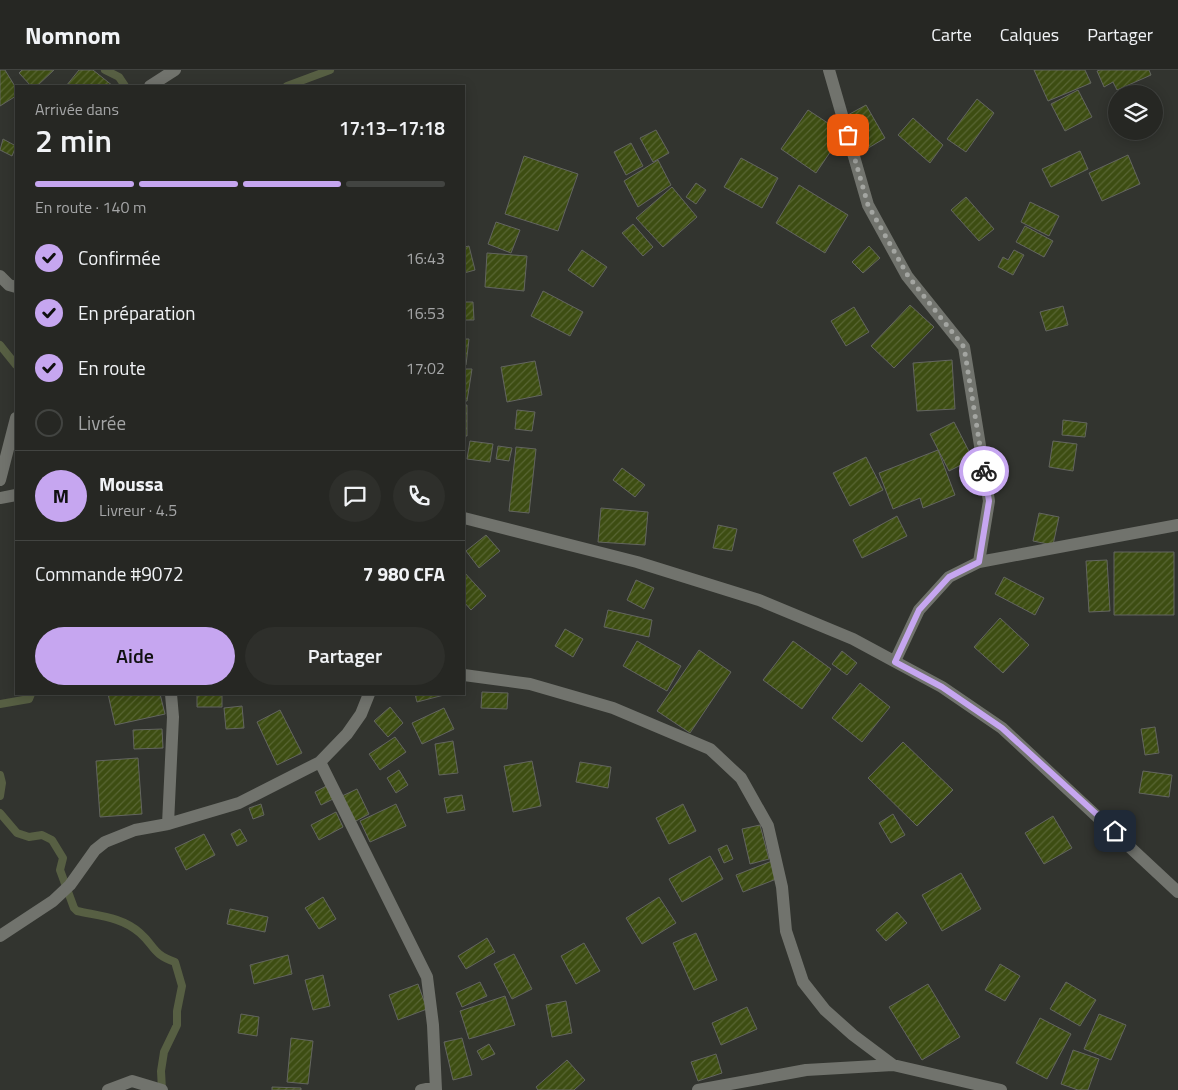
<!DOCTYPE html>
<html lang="fr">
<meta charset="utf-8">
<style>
body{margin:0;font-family:"Titillium Web",sans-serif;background:#2e2f2b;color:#f1f3f6;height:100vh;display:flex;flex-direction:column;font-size:19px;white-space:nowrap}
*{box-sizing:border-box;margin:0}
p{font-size:16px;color:#a4a5a6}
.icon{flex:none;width:28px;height:28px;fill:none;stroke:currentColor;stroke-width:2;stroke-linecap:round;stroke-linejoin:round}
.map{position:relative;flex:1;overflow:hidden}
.side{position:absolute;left:15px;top:15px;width:450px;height:610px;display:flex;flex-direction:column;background:#262723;border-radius:0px;box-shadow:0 2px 12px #0003,0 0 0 1px #424441}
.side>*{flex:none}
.tools{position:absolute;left:1108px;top:15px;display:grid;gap:10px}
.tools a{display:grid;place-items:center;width:55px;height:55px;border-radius:50%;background:#262723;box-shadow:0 2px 12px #0003,0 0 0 1px #424441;font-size:25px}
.pin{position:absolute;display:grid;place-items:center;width:42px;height:42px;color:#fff;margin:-21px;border-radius:10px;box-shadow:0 2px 8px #0006}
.courier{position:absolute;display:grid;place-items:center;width:50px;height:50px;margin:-25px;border:4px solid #c6a6f0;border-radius:50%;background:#fff;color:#222;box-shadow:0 1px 6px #0007}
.summary em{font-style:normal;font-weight:600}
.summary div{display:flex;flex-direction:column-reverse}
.summary{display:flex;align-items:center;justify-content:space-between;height:85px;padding:0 20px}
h1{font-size:32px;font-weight:600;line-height:38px}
.bar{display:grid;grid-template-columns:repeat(4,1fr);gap:8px 5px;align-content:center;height:60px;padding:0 20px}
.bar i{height:6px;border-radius:4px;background:#424441}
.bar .current{background:#c6a6f0}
.bar p{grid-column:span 4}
.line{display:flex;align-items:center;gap:12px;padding:0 20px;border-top:1px solid #424441}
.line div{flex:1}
.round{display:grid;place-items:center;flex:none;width:52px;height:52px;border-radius:26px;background:#2e2f2b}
ol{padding:0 20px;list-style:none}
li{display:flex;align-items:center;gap:15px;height:55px}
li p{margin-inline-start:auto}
li .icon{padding:5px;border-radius:50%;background:#c6a6f0;color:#111;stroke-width:4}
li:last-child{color:#a4a5a6}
li i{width:28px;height:28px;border:2px solid #424441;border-radius:50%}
.action{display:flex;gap:10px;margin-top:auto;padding:10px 20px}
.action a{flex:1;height:58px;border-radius:30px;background:#c6a6f0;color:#111;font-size:20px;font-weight:600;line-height:58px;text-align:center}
.action a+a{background:#2e2f2b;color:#f1f3f6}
header{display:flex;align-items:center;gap:30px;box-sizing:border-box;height:70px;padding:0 25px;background:#262723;border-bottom:1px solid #424441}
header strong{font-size:24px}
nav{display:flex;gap:28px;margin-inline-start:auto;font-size:18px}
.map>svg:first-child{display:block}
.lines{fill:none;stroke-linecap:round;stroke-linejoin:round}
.stream{stroke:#575f43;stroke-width:8}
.building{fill:url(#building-hatch);stroke:#636560}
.street{stroke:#71736d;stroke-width:12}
.done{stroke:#a3a5a1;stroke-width:5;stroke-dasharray:0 9}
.route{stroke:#c6a6f0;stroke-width:6}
</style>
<header>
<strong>Nomnom</strong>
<nav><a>Carte</a><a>Calques</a><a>Partager</a></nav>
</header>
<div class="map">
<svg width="1178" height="1020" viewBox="0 0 1178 1020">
<defs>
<pattern id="building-hatch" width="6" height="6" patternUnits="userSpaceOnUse" patternTransform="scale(1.25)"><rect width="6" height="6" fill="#3d4d12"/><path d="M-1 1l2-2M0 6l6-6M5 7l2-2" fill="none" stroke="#596634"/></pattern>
</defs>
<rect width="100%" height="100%" fill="#32342f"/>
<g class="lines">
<!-- stream -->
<path class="stream" d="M 105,0 L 119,7 L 125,16
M 287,16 L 330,0
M 0,275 L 16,295
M 0,634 L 29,629 L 31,624
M 0,705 L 2,713 L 0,726
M 0,743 L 17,763 L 29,767 L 42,765 L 52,770 L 63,788 L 60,800 L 74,838 L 77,841 C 99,846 122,847 140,863 C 155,876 152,884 175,892 L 182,916 L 177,941 L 177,955 L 164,982 L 161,1001 L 162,1020"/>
</g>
<!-- building -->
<path class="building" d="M 0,0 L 5,0 L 16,18 L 16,26 L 0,36 Z
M 22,0 L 54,0 L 37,16 L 31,16 L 19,3 Z
M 79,0 L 93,0 L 113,16 L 66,16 Z
M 1034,0 L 1085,0 L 1091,13 L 1048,31 Z
M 1100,0 L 1149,0 L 1151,5 L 1117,20 L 1113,12 L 1104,17 L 1097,1 Z
M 1078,20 L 1092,47 L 1065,61 L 1051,34 Z
M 977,29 L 994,43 L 966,82 L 947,69 Z
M 866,35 L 885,68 L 865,80 L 846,46 Z
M 808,40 L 843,63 L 816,103 L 781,79 Z
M 913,48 L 943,75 L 930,93 L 898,65 Z
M 656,60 L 669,83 L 653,92 L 640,68 Z
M 3,69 L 16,76 L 12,86 L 0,80 Z
M 631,73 L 643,96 L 626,105 L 614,82 Z
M 1080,81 L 1088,99 L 1051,117 L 1042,99 Z
M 1128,85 L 1140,114 L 1102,131 L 1089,103 Z
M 524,86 L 578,104 L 558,161 L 505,144 Z
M 741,88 L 778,108 L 762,138 L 724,117 Z
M 658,90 L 671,115 L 638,137 L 624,111 Z
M 696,113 L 706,120 L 696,134 L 686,127 Z
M 799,115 L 848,145 L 825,183 L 776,153 Z
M 672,117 L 697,147 L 663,177 L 636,148 Z
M 966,127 L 994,159 L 979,171 L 951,140 Z
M 1030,132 L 1059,146 L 1049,166 L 1021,152 Z
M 496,152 L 520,160 L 511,183 L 488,174 Z
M 633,154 L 653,177 L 643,186 L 622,163 Z
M 1025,156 L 1053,171 L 1044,187 L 1016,172 Z
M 469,176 L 475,200 L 464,203 L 464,177 Z
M 869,176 L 880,188 L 863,203 L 852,192 Z
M 582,180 L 607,197 L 593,217 L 568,200 Z
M 1014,180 L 1024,185 L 1013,205 L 998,197 L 1003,187 L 1008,190 Z
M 487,183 L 527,186 L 524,221 L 485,217 Z
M 543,221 L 583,242 L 570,266 L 531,246 Z
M 464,232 L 473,232 L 474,250 L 464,250 Z
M 910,235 L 934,257 L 894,298 L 871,276 Z
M 1063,236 L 1068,255 L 1046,261 L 1040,242 Z
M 854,237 L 869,262 L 846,276 L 831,251 Z
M 464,269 L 469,269 L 466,295 L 464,295 Z
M 952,290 L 955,339 L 917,341 L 913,293 Z
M 535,291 L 542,325 L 507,332 L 501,297 Z
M 464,299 L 472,299 L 467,331 L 464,331 Z
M 464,335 L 467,335 L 467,366 L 464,366 Z
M 517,340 L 535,342 L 532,361 L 515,359 Z
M 1063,350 L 1087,353 L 1085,367 L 1062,365 Z
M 954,352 L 973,389 L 949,401 L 930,364 Z
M 470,371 L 493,374 L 490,392 L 467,389 Z
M 1053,371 L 1077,374 L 1073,401 L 1049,397 Z
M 498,376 L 512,378 L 509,391 L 496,389 Z
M 516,377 L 536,379 L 529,443 L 509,441 Z
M 938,380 L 955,425 L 923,438 L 920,428 L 893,439 L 879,403 Z
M 866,387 L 883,420 L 850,436 L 833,403 Z
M 622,398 L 645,415 L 635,427 L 613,410 Z
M 601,438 L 648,442 L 645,475 L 598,472 Z
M 1039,443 L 1059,447 L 1053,475 L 1033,471 Z
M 897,446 L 907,466 L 862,488 L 853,470 Z
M 718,455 L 737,459 L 732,481 L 713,478 Z
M 486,465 L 500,481 L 479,498 L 466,481 Z
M 1114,482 L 1174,482 L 1174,545 L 1114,545 Z
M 1107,490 L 1110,541 L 1089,542 L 1086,491 Z
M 464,502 L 486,526 L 471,540 L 464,532 Z
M 1004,507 L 1044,528 L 1035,545 L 995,524 Z
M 636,510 L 654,518 L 644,539 L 627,530 Z
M 608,540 L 652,550 L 649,567 L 604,557 Z
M 1000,548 L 1029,575 L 1003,603 L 974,577 Z
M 565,559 L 583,569 L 573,587 L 555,576 Z
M 637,571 L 681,596 L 667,621 L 623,596 Z
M 793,571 L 831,599 L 802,639 L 763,610 Z
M 699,580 L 731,602 L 690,663 L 657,641 Z
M 842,581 L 857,593 L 847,605 L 832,594 Z
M 860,613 L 890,637 L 862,672 L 832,648 Z
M 482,622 L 508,623 L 507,639 L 481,638 Z
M 108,624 L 160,624 L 165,644 L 115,655 Z
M 197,624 L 222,624 L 222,637 L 197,637 Z
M 415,624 L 444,624 L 444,625 L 417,632 Z
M 242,636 L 244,658 L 226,659 L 224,638 Z
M 390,637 L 403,653 L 388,667 L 374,651 Z
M 444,638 L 454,659 L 422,674 L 412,653 Z
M 280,640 L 302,683 L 277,695 L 257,652 Z
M 1155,657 L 1159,683 L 1145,685 L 1141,659 Z
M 162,659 L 163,678 L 134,679 L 133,660 Z
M 395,667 L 406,682 L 380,700 L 369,684 Z
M 453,671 L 458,703 L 439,705 L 435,674 Z
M 903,672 L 953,720 L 917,756 L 868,708 Z
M 138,688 L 142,744 L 100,747 L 96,691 Z
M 532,691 L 541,736 L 513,742 L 504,696 Z
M 580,692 L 611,697 L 608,718 L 576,712 Z
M 399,700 L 408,715 L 396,723 L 387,708 Z
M 1143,701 L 1172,705 L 1169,727 L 1139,723 Z
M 330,714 L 337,727 L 321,735 L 315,722 Z
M 357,719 L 369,744 L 354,752 L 342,726 Z
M 462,725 L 465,740 L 447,743 L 444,728 Z
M 261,734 L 264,745 L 253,749 L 249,738 Z
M 396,734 L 406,756 L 370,772 L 360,751 Z
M 683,734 L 696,761 L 669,774 L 656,748 Z
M 336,742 L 343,757 L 319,770 L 311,755 Z
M 893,744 L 905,765 L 891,773 L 879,753 Z
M 1053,746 L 1072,778 L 1044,794 L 1025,763 Z
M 760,755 L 769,789 L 750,794 L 742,759 Z
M 240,759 L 247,771 L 237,776 L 231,764 Z
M 204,764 L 215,785 L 186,800 L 175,778 Z
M 727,775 L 733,789 L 724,793 L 718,779 Z
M 710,786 L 723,809 L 682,832 L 669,809 Z
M 772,791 L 779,808 L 743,822 L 736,805 Z
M 961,803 L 981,839 L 942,861 L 922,825 Z
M 323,827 L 336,849 L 319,859 L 305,838 Z
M 659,827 L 676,853 L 642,874 L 626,848 Z
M 230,839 L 268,847 L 265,862 L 227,854 Z
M 897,842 L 907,853 L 886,871 L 876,860 Z
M 696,863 L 717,910 L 694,920 L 673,873 Z
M 487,868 L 495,882 L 466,899 L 458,886 Z
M 584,873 L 600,901 L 576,914 L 561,886 Z
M 514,884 L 532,919 L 512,929 L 494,894 Z
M 288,885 L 292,904 L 254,914 L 250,895 Z
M 1000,894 L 1020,906 L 1005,931 L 985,920 Z
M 323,905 L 330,936 L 313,940 L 305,910 Z
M 480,912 L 487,926 L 462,937 L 456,923 Z
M 1066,912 L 1096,930 L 1080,956 L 1050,939 Z
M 418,914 L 427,939 L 398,950 L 389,925 Z
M 928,914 L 960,967 L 922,990 L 889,937 Z
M 505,926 L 515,955 L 469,969 L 460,941 Z
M 566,931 L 572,963 L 552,967 L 546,935 Z
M 747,937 L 757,959 L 721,975 L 712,953 Z
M 241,944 L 259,947 L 257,966 L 238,963 Z
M 1099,944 L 1126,955 L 1111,990 L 1084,979 Z
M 1040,948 L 1071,964 L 1047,1009 L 1016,993 Z
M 291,968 L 313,971 L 308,1014 L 287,1012 Z
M 462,968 L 472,1005 L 453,1010 L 444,972 Z
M 489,974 L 495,984 L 482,990 L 477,981 Z
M 1073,980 L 1099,989 L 1088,1020 L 1078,1020 L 1061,1014 Z
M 716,984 L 722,1003 L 698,1011 L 691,992 Z
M 567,990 L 585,1010 L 574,1020 L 538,1020 L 536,1017 Z
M 272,1017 L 301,1018 L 301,1020 L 272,1020 Z"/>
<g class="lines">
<!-- street -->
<path class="street" d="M 829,0 L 868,135 L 907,206 L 964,277 L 989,431 L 979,492
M 150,16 L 175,0
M 0,206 L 9,215 L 16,217
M 0,410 L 16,348
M 0,428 L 16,425
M 464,448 L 637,492 L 759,530 L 853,569 L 942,617 L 1002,658 L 1178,822
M 895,591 L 919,540 L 949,507 L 979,492 L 1178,455
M 464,605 L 530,614 L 613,638 L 710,679 L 741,708 L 768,756 L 782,817 L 786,861 L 803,912 L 825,940 L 853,965 L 893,995
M 320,692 L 427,907 L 433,955 L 436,1020
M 168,754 L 173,647 L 171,624
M 0,866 L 53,831 L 70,815 L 95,780 L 105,772 L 135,760 L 168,754 L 239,733 L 320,692 L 347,664 L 361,644 L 369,624
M 108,1020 L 132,1011 L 162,1020
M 421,1020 L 435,1017
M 698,1020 L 806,1000 L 893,995 L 1001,1020"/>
</g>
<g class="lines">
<!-- done -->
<path class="done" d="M 848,65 L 868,135 L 908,206 L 964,277 L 984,401"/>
<!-- route -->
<path class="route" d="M 984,401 L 989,431 L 979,492 L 949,507 L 919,540 L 895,592 L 942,617 L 1002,658 L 1115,761"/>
</g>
</svg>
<div class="tools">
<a><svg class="icon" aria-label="layers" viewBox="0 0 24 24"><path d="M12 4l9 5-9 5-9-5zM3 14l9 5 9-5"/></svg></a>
</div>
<div class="pin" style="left:848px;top:65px;background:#ea580c"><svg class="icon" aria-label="bag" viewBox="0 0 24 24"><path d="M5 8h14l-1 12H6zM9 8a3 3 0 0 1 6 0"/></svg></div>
<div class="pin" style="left:1115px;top:761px;background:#1f2937"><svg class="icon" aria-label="home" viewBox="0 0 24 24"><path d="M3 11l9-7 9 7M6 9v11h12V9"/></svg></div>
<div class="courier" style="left:984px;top:401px"><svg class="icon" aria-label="bike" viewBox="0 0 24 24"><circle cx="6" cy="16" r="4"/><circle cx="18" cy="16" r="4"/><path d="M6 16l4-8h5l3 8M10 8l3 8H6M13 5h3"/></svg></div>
<section class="side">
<div class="summary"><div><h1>2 min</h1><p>Arrivée dans</p></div><em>17:13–17:18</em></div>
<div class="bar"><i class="current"></i><i class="current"></i><i class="current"></i><i></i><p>En route · 140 m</p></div>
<ol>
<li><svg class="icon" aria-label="check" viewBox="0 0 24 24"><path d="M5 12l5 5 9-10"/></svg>Confirmée<p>16:43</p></li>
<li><svg class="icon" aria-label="check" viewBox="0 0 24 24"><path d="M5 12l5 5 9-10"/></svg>En préparation<p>16:53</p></li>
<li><svg class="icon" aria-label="check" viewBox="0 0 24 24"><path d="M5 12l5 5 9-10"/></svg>En route<p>17:02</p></li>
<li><i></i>Livrée</li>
</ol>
<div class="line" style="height:90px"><b class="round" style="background:#c6a6f0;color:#111">M</b><div><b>Moussa</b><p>Livreur · 4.5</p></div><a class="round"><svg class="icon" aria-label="chat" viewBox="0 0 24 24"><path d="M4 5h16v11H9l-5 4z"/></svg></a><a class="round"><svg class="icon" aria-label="phone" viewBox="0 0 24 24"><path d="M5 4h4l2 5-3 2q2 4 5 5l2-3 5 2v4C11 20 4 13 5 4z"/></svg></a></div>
<div class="line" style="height:65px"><div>Commande #9072</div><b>7 980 CFA</b></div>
<div class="action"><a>Aide</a><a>Partager</a></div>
</section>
</div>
